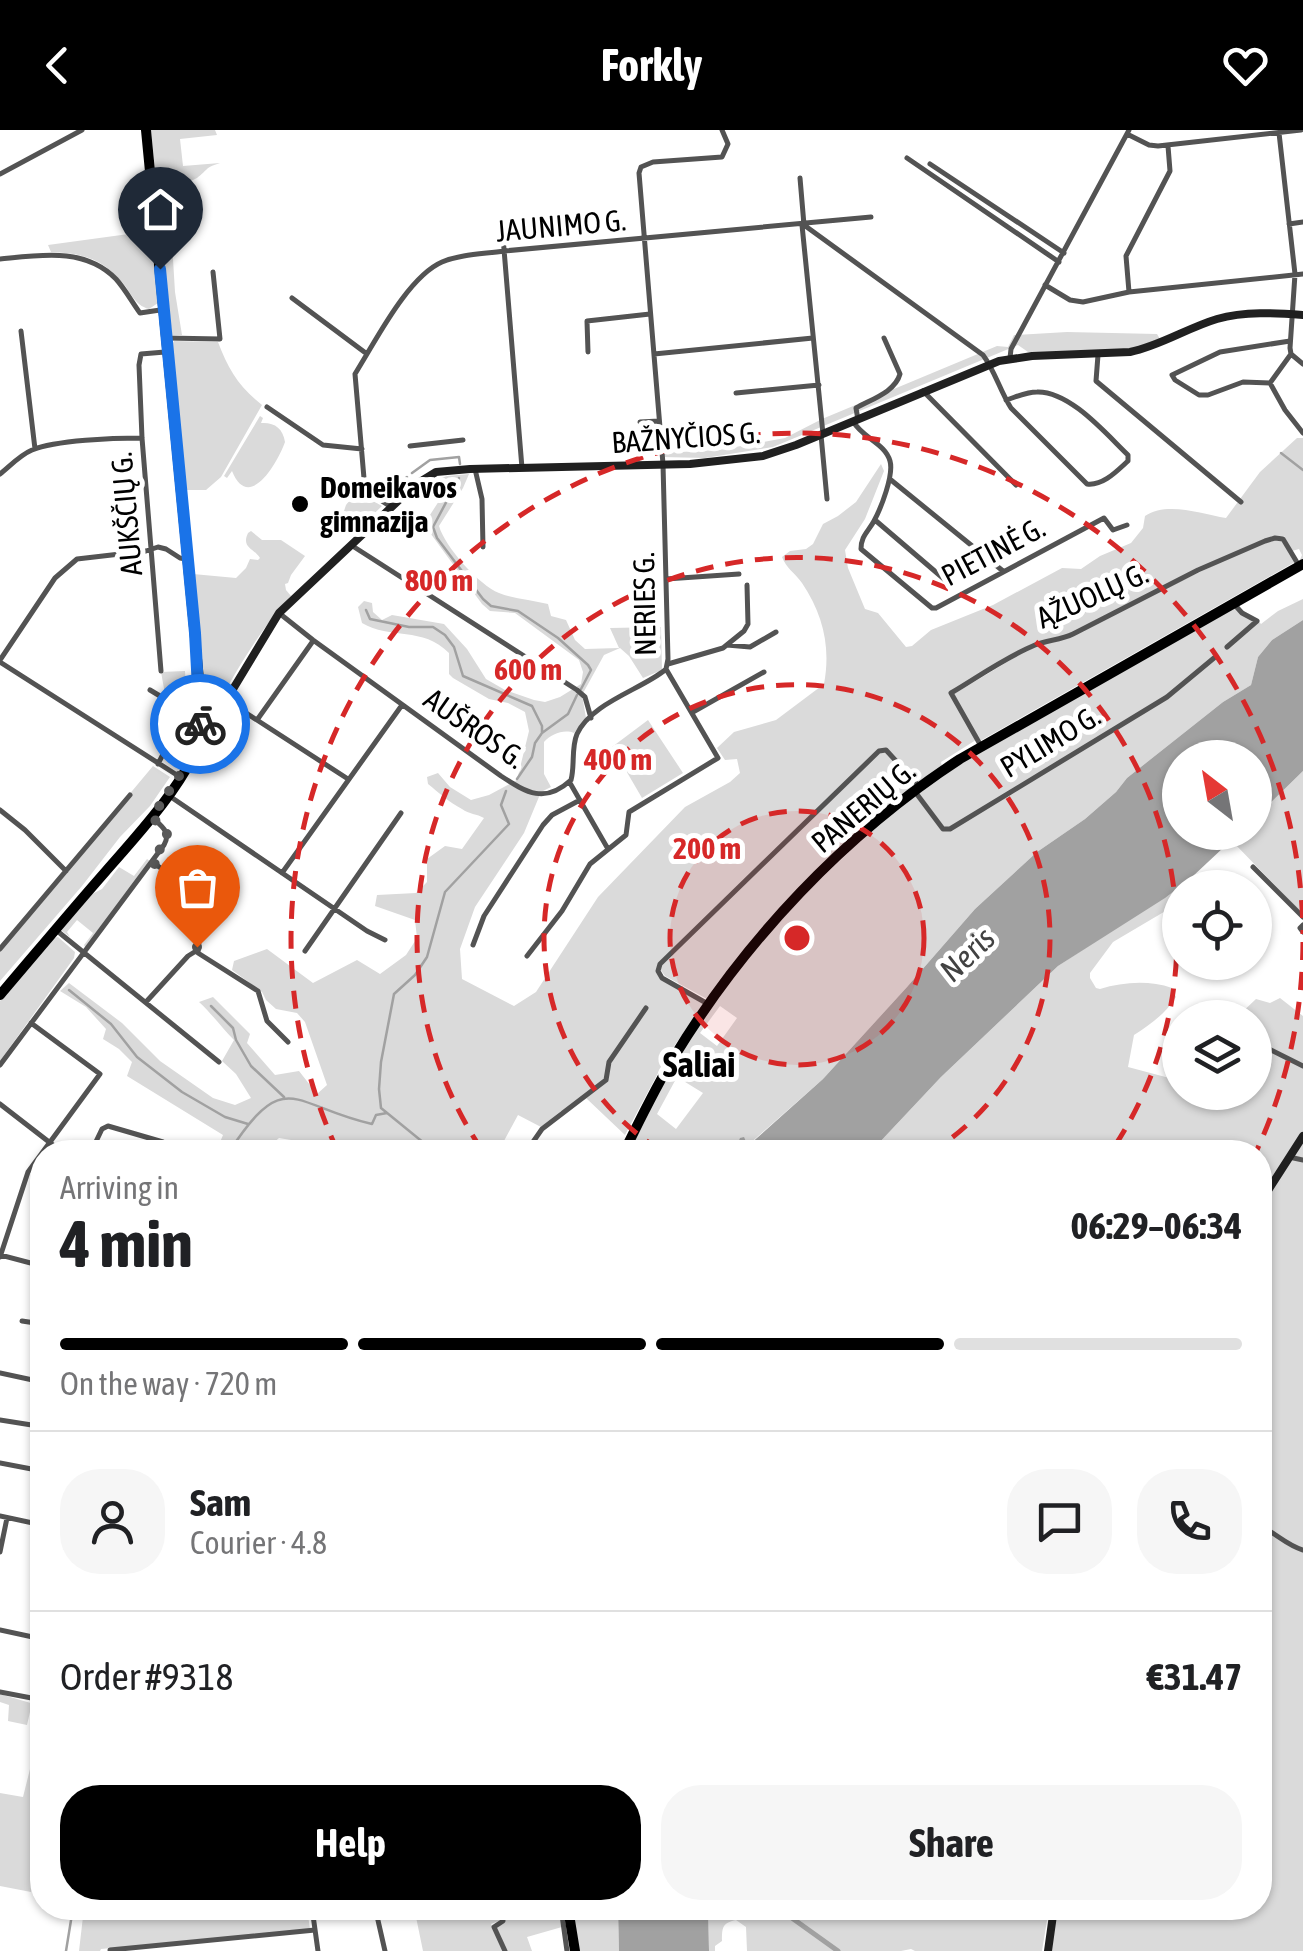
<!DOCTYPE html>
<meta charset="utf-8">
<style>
body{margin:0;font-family:"Asap Condensed",sans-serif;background:#f6f6f6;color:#202124;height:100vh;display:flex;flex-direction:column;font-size:38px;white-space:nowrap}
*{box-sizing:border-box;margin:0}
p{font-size:32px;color:#757577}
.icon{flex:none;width:55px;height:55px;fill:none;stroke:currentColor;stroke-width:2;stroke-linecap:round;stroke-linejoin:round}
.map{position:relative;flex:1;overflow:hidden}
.sheet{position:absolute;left:30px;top:1010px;width:1242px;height:780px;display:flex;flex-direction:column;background:#fff;border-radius:40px;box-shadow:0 2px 8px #0004}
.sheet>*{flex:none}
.needle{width:65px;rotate:329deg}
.buttons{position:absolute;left:1162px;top:610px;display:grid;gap:20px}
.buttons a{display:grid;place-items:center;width:110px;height:110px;border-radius:50%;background:#fff;box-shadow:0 2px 8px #0004;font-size:50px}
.pin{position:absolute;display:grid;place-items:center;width:85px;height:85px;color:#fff;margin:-102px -42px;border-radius:50% 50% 50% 0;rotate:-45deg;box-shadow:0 0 10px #0007}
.pin .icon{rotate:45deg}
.courier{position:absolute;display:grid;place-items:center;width:100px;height:100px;margin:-50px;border:8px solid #1a73e8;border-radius:50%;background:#fff;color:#222;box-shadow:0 2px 12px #0007}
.overview em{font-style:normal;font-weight:700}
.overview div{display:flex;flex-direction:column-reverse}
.overview{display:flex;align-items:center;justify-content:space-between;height:170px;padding:0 30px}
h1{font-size:65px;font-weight:700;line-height:75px}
.bar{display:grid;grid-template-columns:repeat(4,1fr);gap:15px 10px;align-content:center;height:120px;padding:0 30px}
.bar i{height:12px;border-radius:8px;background:#e0e0e0}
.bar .current{background:#000}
.bar p{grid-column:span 4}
.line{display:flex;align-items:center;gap:25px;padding:0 30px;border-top:2px solid #e0e0e0}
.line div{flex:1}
.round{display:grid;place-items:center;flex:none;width:105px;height:105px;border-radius:40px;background:#f6f6f6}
.cta{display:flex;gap:20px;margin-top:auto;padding:20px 30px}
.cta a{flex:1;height:115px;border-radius:40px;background:#000;color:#fff;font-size:40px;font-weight:700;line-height:115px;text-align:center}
.cta a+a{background:#f6f6f6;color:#202124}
header{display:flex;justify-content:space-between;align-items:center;height:130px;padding:0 30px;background:#000;color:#fff;font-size:45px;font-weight:700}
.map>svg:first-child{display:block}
.green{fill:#dadada;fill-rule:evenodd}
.water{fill:#a1a1a1}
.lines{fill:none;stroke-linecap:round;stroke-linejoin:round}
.stream{stroke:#a1a1a1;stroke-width:2.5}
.canal{stroke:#a1a1a1;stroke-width:5}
.street{stroke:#535353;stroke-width:5}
.secondary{stroke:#202020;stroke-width:8}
.primary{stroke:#000;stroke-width:10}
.done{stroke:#595959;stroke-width:10;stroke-dasharray:0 18}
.route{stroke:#1a73e8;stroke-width:12}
.ring{fill:none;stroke:#d62828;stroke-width:5;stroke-dasharray:18 12}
.poi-dot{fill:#000;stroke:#fff;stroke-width:4}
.labels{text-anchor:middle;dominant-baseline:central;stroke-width:10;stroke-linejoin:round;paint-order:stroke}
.street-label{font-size:30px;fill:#000;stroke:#fff}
.poi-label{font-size:30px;font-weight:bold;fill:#000;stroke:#fff;text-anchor:start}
.water-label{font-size:32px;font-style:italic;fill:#424242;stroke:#fff}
.quarter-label{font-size:35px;font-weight:bold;fill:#000;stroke:#fff}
.centre{fill:#d62828;stroke:#fff;stroke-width:5}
.ring-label{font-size:30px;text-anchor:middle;font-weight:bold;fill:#d62828;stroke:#fff;stroke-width:10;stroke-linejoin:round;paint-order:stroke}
</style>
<header><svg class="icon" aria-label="back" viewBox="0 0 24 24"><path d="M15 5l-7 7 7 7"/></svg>Forkly<svg class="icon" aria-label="heart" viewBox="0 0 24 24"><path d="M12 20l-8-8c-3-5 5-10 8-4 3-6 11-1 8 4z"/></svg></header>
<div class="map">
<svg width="1303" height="1821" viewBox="0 0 1303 1821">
<rect width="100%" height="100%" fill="#fff"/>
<!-- green -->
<path class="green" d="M 151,0 L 215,0 L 217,5 L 180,9 L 183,36 L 220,33 C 204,38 208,40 197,48 C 187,54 170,53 159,54 L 156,49 Z
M 166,94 L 171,96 L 175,162 L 182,205 L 172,205 L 161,97 Z
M 136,103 L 151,107 L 158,173 L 149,179 C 134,175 131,162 122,152 C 102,128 80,123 51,122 L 48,115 Z
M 1067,202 L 1157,204 L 1160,209 L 1129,220 L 1060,223 L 1028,222 L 1018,215 L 773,317 L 705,328 L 662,327 L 662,323 L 719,320 L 785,308 L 822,289 L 997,216 L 1008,217 L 1014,205 Z
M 174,211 L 218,212 C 228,239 239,257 262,275 L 221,347 L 206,360 L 184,360 L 172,215 Z
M 260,286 L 263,288 L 261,293 C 274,292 283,298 285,312 C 278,332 249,383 232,341 L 227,348 L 224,346 Z
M 1297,308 L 1303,308 L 1303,429 L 1299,432 L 1302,425 L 1299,419 L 1292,421 L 1284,406 L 1266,410 L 1074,503 L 1037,512 L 949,562 L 976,610 L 941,632 L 942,637 L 920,654 L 887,619 L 884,618 L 879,620 L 658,833 L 657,844 L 703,874 L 666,928 L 625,1005 L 586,968 L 564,982 L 561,981 L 541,997 L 518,985 L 498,1022 L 315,1022 L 312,1016 L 303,1012 L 279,1008 L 263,1022 L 216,1022 L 223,1005 L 127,946 L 132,932 L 119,919 L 103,909 L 106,899 L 86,877 L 60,861 L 69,853 L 122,893 L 160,931 L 213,968 L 235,975 L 251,968 L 236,944 L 222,931 L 234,910 C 222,898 212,884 199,872 L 213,867 L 250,904 L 247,913 L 275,945 L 299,941 L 317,964 L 327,955 L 305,892 L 297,883 L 276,879 L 266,870 L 262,862 L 232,840 L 234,831 L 267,819 L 313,853 L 357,830 L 380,844 L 406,825 L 417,808 L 415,790 L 375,776 L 377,765 L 416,763 L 427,752 L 427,729 L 445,716 L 462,719 L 484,688 C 477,684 469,684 462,679 C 449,672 439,663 428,654 L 427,647 L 438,643 L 450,657 L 471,670 L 489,665 L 517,650 L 529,601 L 525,582 L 508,573 L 489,569 L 453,548 L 449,544 L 449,523 C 423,496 390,510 362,493 L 358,477 L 364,471 L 372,473 L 373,482 L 382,490 L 392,485 L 444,494 L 467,519 L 486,549 L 505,560 L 534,570 L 545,572 L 560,567 L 581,554 L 583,542 L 579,530 L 515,483 L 490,481 L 482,474 L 428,400 L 428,388 L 448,357 L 444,354 L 436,355 L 432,351 L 447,346 L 469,344 L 463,358 L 439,396 C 445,417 479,455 499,463 C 514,469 532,470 548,474 L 551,486 L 566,490 L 575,510 L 585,519 L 619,518 L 610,498 L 661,497 L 662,540 L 643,548 L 629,526 L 620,518 L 604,525 L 582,565 L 586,588 L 574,603 C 564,599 551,604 544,612 L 544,644 L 551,657 L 541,662 L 524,703 L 475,777 L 460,819 L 462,849 L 514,876 L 536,862 L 598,767 L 685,677 L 730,652 L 740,643 L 737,629 L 725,630 L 717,618 L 734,602 L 776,590 L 824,554 C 831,517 823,484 802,453 C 795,443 786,438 782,427 L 790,421 L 806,419 L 813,414 L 823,394 L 838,386 L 856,372 L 881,334 L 884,341 L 865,389 L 845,420 L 848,438 L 865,479 L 878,483 L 906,517 L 912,516 L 931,500 L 993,475 L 1062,438 L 1081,439 L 1100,426 L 1131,413 L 1143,398 L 1145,386 C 1167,371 1202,384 1226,388 L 1260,342 Z
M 341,353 L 382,376 L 355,402 L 341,390 L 346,375 L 353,366 Z
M 251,401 L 262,410 L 281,410 L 305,426 L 291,445 L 288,453 L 285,454 L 286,460 L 291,466 C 265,493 232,545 216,580 L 208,582 L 205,580 L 193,444 L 236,448 L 246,438 L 250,429 L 258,430 L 260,428 C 254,418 241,418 248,403 Z
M 1276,409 L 1281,410 L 1295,432 L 980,611 L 954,564 L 1037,514 L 1056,512 L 1195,443 L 1263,413 Z
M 1303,469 L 1303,490 L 1272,510 L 1258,527 L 1251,555 L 1223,572 L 1127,648 L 1116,662 L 1085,689 L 1037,722 L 975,779 L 907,857 L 823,949 L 747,1016 L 746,1014 L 734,1020 L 734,1022 L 626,1022 L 686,913 L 754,820 L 811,758 L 887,686 L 968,629 L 1238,476 C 1245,484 1254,484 1261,494 L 1278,481 ZM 720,876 L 737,888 L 717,916 L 700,903 ZM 677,947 L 703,963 L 676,999 L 657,984 Z
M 185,541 L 187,575 L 192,581 L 191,600 L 185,621 L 177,636 L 162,627 L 167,616 L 171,573 L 165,564 L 161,542 Z
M 648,590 L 683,643 L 642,668 L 621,632 L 602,643 L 594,628 L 600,626 Z
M 886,622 L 916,657 L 844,718 L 707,869 L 665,846 L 660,839 L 661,835 L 879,623 Z
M 153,636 L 170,647 L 150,676 L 120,707 L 82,756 L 0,851 L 0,819 Z
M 1303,641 L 1303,784 L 1232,711 L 1239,703 L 1255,702 L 1255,688 Z
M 147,729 L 150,731 L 86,819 L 84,815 L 93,803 L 77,790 L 67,802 L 70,807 L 61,800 L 92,764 L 102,759 L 119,737 L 134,746 Z
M 1177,758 L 1180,762 L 1179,773 L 1113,812 L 1090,843 L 1090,848 L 1096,858 L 1100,859 C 1123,852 1149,850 1172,858 L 1176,867 C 1165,884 1151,894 1134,905 L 1128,937 L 1173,949 L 1180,921 L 1180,962 L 1255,962 L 1255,888 L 1237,887 L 1256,869 L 1270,873 L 1280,868 L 1303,886 L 1303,1001 L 1260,1068 L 1260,1022 L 873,1022 L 878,1014 L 941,947 L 1058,836 Z
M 58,807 L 75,822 L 74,828 L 0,931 L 0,871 L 53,808 Z
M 1303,1012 L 1303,1821 L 1052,1821 L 1053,1802 L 1058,1778 L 1260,1778 L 1260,1077 Z
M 0,1564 L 34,1574 L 35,1580 L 30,1582 L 27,1595 L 8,1591 L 9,1575 L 0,1572 Z
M 30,1639 L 42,1641 L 42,1717 L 38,1716 L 31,1762 L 0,1756 L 0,1663 L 23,1667 Z
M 84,1778 L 307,1778 L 310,1799 L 101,1819 L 100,1821 L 79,1821 Z
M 412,1778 L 499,1778 L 501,1790 L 491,1794 L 503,1821 L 423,1821 L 416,1787 Z
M 521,1778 L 559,1778 L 562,1797 L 527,1807 L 532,1821 L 507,1821 L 497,1798 L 505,1790 L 522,1784 Z
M 573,1778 L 618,1778 L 619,1821 L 579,1821 Z
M 708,1778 L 1049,1778 L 1042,1821 L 915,1821 L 911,1819 L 901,1821 L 747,1821 L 746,1797 L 736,1790 C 722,1793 722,1798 722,1811 L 715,1816 L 715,1821 L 709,1821 Z"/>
<!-- water -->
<path class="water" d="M 1303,490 L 1303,641 L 1255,688 L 1255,628 L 1180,628 L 1180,702 L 1239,703 L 1192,747 L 1165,768 L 1058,836 L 941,947 L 878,1014 L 873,1022 L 734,1022 L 740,1008 L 744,1007 L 748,1016 L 823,949 L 907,857 L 975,779 L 1037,722 L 1085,689 L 1116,662 L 1127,648 L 1223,572 L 1251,555 L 1258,527 L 1272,510 Z
M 618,1778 L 708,1778 L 709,1821 L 619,1821 Z"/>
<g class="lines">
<!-- stream -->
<path class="stream" d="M 1281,323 L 1303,340
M 412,343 L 430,330 L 459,327 L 460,334
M 459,348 L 433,397 L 437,408 L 483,469 L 491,476 L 518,481 L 558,508 L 588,535 L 591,540 L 581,559
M 387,365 L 407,347
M 366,480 L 370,489 L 409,497 L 433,497 L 445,505 L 454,517 L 463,546 L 532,576 L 542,596 L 542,603
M 517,649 L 532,627 L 535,613 L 542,603 L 568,584 L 577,565
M 69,860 L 111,894 L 137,927 L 182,962 L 225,987 L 248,994
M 211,876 L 233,898 L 236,910 L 251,936 L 284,967
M 229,1022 C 286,935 292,976 372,994 L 376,985 L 387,983
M 435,1022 L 381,978 L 379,959 L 381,932 L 394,864 L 415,845 L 427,827 L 445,762 L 509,694 L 501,675 L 506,661
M 66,1821 L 73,1778"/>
<!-- canal -->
<path class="canal" d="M 778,1778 L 838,1821"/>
<!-- street -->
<path class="street" d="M 1279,3 L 1295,144 L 1290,218 L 1291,224 L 1303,234
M 1127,4 L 1149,15 L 1158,16 L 1301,0
M 907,28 L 1059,132
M 930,34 L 1064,123
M 0,44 L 82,0
M 800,48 L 804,95 L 983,225 C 995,241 1000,261 1011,278 L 1087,354 C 1103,356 1117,341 1128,331 L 1128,325 C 1106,304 1070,261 1037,262 C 1026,262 1016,267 1006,270
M 1289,94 L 1303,92
M 502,95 L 522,338
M 802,95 L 823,304
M 0,129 C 40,125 85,117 116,149 C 125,159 132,172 140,183 L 160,180
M 1045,155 L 1070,170 L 1083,172 L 1129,162 L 1303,144
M 1129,162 L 1126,126 L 1170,41 L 1168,16
M 292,168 L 367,224 L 355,244 L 365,360 L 391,377
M 21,201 L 35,319
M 166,208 L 220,209 L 213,142
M 1290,211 L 1220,222 L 1172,245 L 1175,250 L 1199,265 L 1208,265 L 1243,252 L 1270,253 L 1285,280 L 1303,303
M 588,222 L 587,191 L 650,184
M 367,224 C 383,197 412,145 442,132 C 461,124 484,124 504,121 L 871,87
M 654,224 L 813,208
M 1098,225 L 1096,251 L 1241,372
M 1010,228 L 1011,219 L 1129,0
M 1270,253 L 1291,224
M 923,261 L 1016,355
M 736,263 L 819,255
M 267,277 L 323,315 L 362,319
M 858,290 L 856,278 C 872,269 895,262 900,244 L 884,208
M 853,291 C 862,308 885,313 890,331 C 894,345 881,378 874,391 C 868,402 861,406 861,419 L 932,478 L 936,478 L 1104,388 L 1113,400 L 1127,395
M 640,292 L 659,291
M 821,305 L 827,369
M 410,316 L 463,310
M 475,339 L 482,369 L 483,417
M 0,344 C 10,336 20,325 32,320 C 56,310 114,308 142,308
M 891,350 L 1003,441
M 875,390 L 951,455
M 351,415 L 577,560 L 585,567 L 591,588
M 666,449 L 739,444
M 279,483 L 313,510 L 501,646 C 527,663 545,674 571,650 C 575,636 571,618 577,604 C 591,573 642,559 665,540
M 727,515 L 750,517 L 776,502
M 1227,517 L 1257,491 L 1242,483 L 1234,474
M 0,530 L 55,448 L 77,429 L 146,421 L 158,417 L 166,419 L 180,428 L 186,429
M 0,532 L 180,647
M 668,534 L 723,518 L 744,501 L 748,494 L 747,455
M 161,541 L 142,308 L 139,235 L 141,224 L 165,222
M 150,560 L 170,572 C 174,596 170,612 158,634
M 226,570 L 348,649
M 693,582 L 764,542
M 257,590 L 313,511
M 981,616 L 951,563 C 978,547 1006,527 1035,515 C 1047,510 1061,510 1073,504 L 1198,440 L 1265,411 L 1275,408 L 1283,409 L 1298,434
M 570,653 L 608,719
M 916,663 L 943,699 L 950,699 L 1167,567 L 1214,528
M 168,665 L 367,801 L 385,810
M 0,680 L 25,700 L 66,741
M 152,732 L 200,765 L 202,774 L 198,823 L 258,861 L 267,891 L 288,912
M 1253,737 L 1303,787
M 282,743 L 402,575
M 1303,795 L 1300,798 L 1303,802
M 56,800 L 219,932
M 473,815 L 484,786 L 543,695 L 552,685 L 580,670
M 0,819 L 130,665
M 305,821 L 401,683
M 527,826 L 562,781 L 590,734 L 626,705 L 629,682 L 718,628 L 666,539 L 668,529 L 663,334 L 639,43 L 641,37 L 653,32 L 722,27 L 728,14 L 722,0
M 146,872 L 188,826 L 196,821
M 708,874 L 662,848 L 658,841 L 660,834 L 879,621 L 886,620 L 918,655
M 1193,882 L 1205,888
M 1255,912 L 1303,936
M 0,935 L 164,715 C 171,703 163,697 154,689
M 0,974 L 62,1022
M 91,1022 L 102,999 L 108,996 L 163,1012 L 182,1020
M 526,1022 L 542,999 L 606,950 L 609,932 L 646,878
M 1289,1027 L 1303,1030
M 0,1125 L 42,1136
M 0,1127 L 28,1042 L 100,944 L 31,893
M 22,1191 L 42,1194
M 0,1243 L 42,1252
M 0,1290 L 38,1296 L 42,1276
M 0,1333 L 42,1341
M 0,1386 L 42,1395
M 1260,1396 C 1276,1403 1286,1415 1303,1420
M 0,1422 L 7,1388
M 0,1500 L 42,1509
M 0,1562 L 42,1570
M 312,1778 L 318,1821
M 371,1778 L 377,1786 L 385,1821
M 501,1778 L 503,1791 L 494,1797 L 505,1821
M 561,1778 L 567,1821
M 110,1820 L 315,1800"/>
<!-- secondary -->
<path class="secondary" d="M 201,612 L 279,483 L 415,355 L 436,342 L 470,339 L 690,334 L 763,326 L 796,315 L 999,231 L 1032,226 L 1130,222 C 1160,216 1187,198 1217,189 C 1245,181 1275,183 1303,185
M 1260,1073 L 1303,1006
M 1048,1821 L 1054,1778"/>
<!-- primary -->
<path class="primary" d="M 0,865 C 35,824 70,782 106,741 C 133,710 184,655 197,616 C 204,591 200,564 198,539 L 146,0
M 624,1022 C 640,990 655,958 674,927 C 745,810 845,704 960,629 L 1303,434
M 568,1778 L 575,1821"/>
</g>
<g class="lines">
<!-- done -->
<path class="done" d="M 197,817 L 202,767 L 152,732 L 168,706 L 164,699 L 152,687 L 196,620 L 200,594"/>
<!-- route -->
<path class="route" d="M 160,139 L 195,503 L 200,594"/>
</g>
<!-- distance rings -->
<circle cx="797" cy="808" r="127" fill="#d62828" fill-opacity=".12"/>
<g class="ring">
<circle cx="797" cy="808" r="127"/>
<path d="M661 1021A253 253 0 1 1 933 1021"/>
<path d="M482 1020A380 380 0 1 1 1112 1020"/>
<path d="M1303 812A506 506 0 0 1 1256 1022M338 1022A506 506 0 1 1 1303 804"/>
</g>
<!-- markers -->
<circle class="poi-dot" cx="300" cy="374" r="10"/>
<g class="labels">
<!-- street labels -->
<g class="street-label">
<text transform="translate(561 95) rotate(-5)">JAUNIMO G.</text>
<text transform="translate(686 307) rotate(-4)">BAŽNYČIOS G.</text>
<text transform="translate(126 384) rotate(-95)">AUKŠČIŲ G.</text>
<text transform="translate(993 421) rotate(-28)">PIETINĖ G.</text>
<text transform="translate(1092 465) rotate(-24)">ĄŽUOLŲ G.</text>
<text transform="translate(644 474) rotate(-91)">NERIES G.</text>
<text transform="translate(475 598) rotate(35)">AUŠROS G.</text>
<text transform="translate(1050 611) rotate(-31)">PYLIMO G.</text>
<text transform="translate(863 676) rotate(-40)">PANERIŲ G.</text>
</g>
<!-- poi labels -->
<g class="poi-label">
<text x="320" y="357">Domeikavos<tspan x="320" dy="34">gimnazija</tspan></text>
</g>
<!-- water labels -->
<g class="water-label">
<text transform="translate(967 824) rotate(-44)">Neris</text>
</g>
<!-- quarter labels -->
<g class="quarter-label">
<text x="699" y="934">Saliai</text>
</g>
</g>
<circle cx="797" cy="808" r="15" class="centre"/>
<g class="ring-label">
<text x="439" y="461">800 m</text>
<text x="528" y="550">600 m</text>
<text x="618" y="640">400 m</text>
<text x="707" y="729">200 m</text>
</g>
</svg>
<div class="buttons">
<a><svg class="needle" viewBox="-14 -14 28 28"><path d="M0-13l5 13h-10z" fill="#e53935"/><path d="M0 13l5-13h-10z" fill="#757577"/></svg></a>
<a><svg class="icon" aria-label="locate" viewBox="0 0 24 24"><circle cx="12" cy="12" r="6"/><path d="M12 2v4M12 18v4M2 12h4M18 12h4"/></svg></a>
<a><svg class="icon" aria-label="layers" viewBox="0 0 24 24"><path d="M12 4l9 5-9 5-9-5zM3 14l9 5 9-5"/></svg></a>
</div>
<div class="pin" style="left:197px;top:817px;background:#ea580c"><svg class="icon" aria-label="bag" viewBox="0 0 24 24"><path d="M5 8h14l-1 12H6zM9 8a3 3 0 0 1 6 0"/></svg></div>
<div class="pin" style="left:160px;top:139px;background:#1f2937"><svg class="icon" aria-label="home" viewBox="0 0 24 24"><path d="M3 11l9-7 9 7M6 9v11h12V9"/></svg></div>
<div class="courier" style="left:200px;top:594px"><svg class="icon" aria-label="bike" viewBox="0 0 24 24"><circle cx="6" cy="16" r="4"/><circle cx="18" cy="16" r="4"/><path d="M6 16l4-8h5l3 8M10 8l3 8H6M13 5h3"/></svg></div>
<section class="sheet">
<div class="overview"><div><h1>4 min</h1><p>Arriving in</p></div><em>06:29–06:34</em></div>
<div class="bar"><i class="current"></i><i class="current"></i><i class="current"></i><i></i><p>On the way · 720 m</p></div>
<div class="line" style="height:180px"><a class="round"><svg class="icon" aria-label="person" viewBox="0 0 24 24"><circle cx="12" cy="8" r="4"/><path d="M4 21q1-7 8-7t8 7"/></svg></a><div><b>Sam</b><p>Courier · 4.8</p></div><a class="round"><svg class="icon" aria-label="chat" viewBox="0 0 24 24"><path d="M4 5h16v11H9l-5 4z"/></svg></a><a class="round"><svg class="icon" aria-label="phone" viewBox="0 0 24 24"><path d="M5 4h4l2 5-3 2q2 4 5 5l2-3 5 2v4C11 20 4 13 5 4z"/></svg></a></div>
<div class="line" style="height:130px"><div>Order #9318</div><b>€31.47</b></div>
<div class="cta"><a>Help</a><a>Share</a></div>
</section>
</div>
